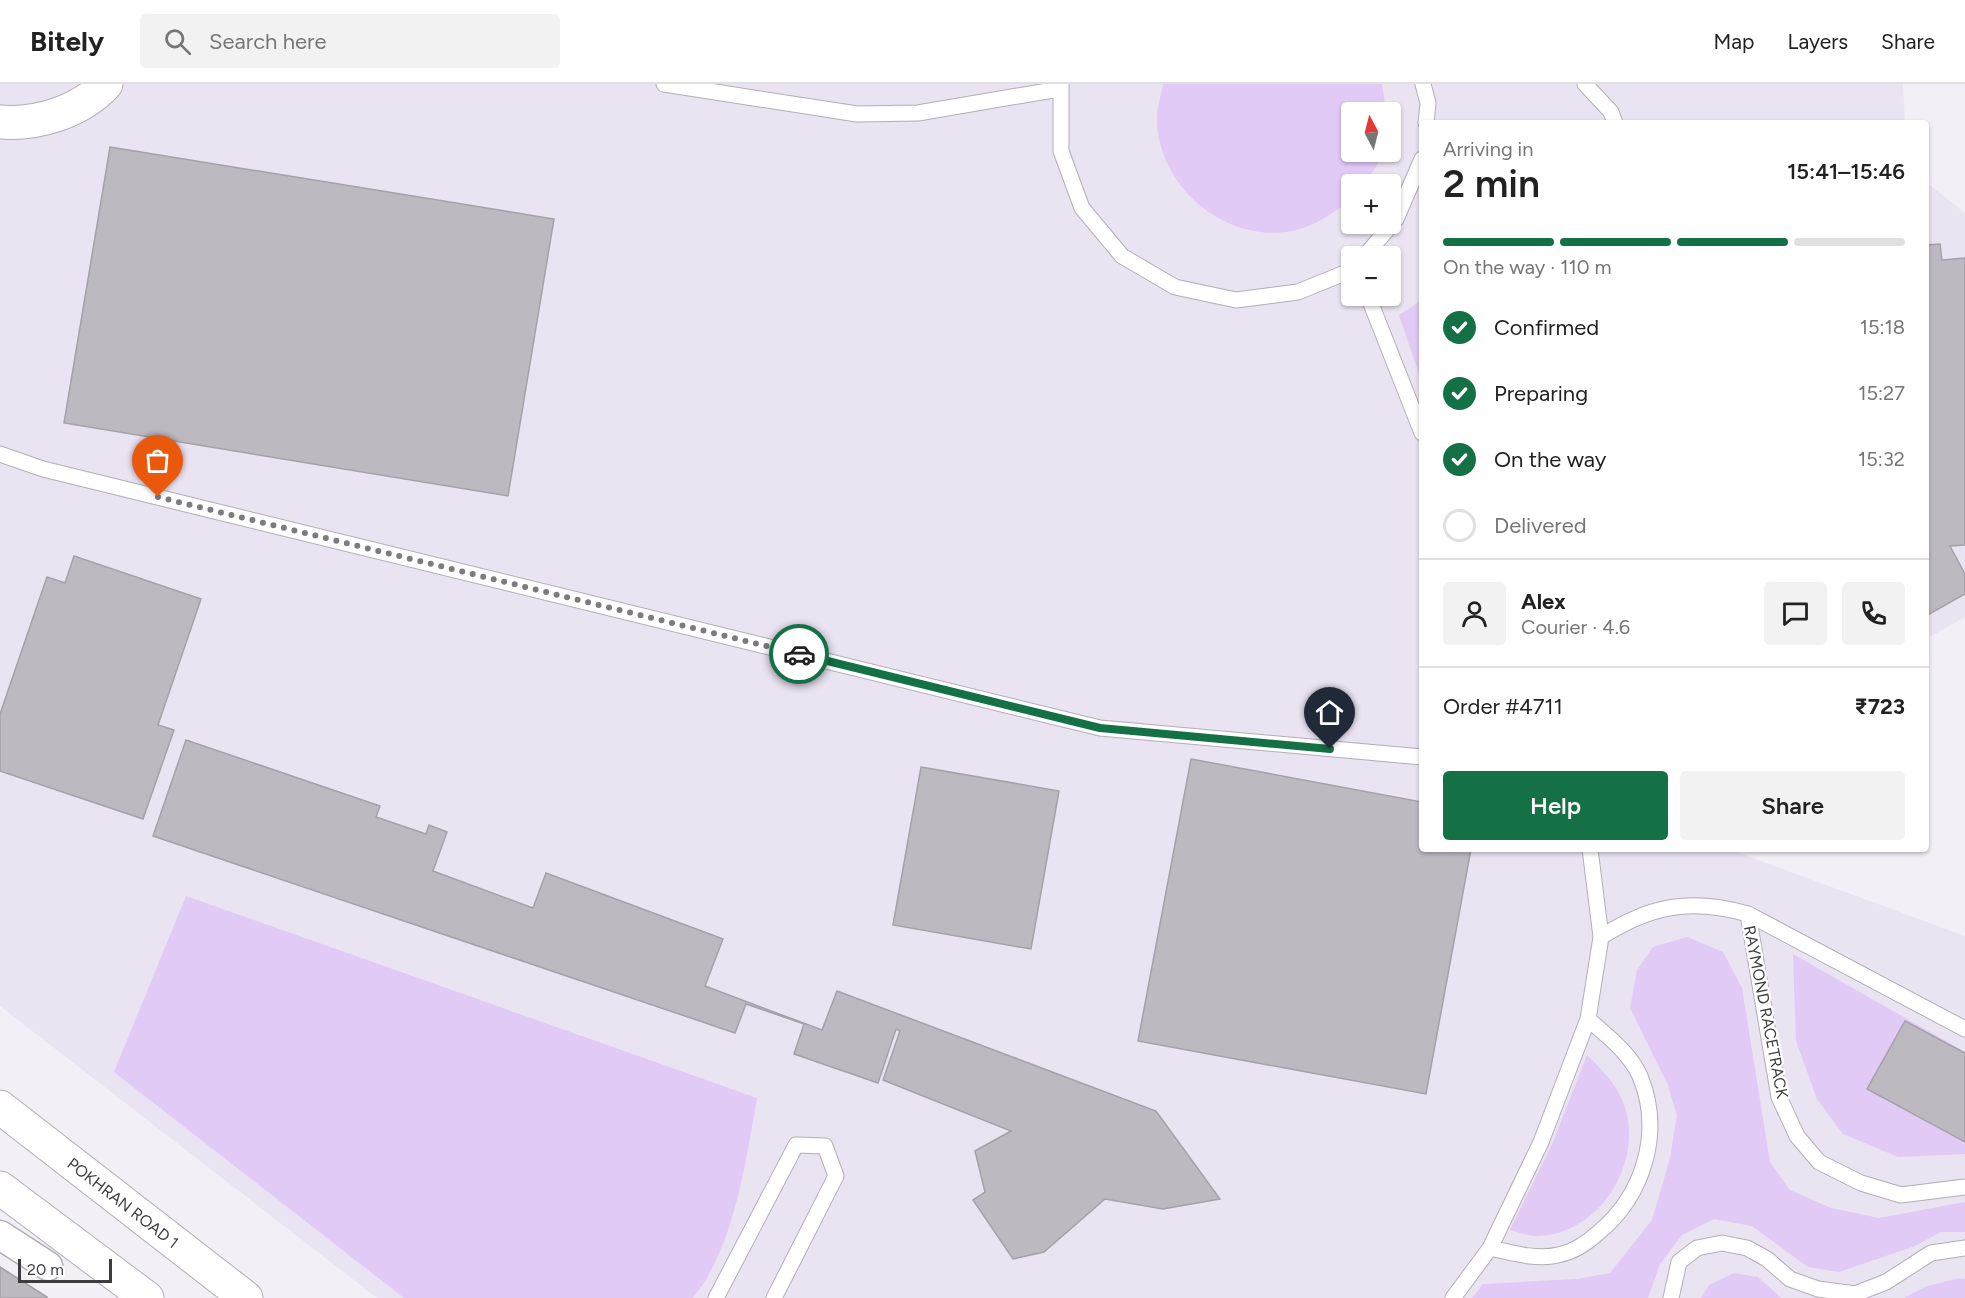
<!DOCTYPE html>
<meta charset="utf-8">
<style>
body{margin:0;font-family:Figtree,sans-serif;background:#f2f2f2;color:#222;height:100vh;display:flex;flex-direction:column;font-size:22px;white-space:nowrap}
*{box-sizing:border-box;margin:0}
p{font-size:20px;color:#767676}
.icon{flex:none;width:33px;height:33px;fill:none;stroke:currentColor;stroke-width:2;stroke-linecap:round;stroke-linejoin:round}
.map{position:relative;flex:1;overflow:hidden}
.panel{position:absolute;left:1419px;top:36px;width:510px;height:732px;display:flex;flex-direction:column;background:#fff;border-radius:6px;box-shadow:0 2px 4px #0004}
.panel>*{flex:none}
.needle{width:39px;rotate:353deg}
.tools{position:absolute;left:1341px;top:18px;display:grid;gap:12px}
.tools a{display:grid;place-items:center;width:60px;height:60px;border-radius:6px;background:#fff;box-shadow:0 2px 4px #0004;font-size:30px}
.scale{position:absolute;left:18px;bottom:15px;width:94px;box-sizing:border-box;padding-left:6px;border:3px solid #3d3c3f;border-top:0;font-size:16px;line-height:21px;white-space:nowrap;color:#3d3c3f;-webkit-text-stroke:4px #fff;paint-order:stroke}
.pin{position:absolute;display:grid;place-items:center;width:51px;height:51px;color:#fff;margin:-62px -26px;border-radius:50% 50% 50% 0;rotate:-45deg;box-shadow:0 0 6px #0007}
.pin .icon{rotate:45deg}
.courier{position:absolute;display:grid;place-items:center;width:60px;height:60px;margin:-30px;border:4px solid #147045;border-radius:50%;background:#fff;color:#222;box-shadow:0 2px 8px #0007}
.summary em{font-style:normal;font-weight:600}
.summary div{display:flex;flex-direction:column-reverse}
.summary{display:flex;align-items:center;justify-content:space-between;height:102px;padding:0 24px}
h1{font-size:39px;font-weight:600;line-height:45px}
.bar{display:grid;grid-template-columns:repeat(4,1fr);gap:9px 6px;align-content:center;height:72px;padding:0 24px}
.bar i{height:8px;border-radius:4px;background:#e0e0e0}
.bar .on{background:#147045}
.bar p{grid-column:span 4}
.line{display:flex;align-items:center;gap:15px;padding:0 24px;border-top:2px solid #e0e0e0}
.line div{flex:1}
.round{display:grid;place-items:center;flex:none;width:63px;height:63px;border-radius:6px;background:#f2f2f2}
ol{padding:0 24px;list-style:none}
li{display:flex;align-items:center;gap:18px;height:66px}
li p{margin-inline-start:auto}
li .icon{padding:6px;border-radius:50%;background:#147045;color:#fff;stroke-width:4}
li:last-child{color:#767676}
li i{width:33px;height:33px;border:3px solid #e0e0e0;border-radius:50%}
.action{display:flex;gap:12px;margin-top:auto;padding:12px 24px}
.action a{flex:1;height:69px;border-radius:6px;background:#147045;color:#fff;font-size:24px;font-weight:600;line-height:69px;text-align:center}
.action a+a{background:#f2f2f2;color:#222}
header{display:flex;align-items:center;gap:36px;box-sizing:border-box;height:84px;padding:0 30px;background:#fff;border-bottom:2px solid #e0e0e0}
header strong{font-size:28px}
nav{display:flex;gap:33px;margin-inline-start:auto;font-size:21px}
.search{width:420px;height:54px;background:#f2f2f2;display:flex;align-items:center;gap:15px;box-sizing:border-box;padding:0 21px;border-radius:6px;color:#767676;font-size:22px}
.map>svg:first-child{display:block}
.built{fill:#eae3f2;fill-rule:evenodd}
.green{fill:#e1caf6}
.building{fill:#bcb9c0;stroke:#a4a1a8;stroke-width:1.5}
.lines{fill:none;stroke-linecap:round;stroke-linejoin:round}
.lane-casing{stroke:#b2aeb5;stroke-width:17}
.street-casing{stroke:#b2aeb5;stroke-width:31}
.secondary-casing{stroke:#b2aeb5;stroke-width:35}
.lane{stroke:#fff;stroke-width:15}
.street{stroke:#fff;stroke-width:28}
.secondary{stroke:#fff;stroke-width:33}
.done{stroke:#7d7b7f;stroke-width:6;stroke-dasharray:0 10.8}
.route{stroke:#147045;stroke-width:8}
.labels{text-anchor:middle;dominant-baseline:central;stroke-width:4.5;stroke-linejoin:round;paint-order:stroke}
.street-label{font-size:16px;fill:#3d3c3f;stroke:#fff}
</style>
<header>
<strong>Bitely</strong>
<div class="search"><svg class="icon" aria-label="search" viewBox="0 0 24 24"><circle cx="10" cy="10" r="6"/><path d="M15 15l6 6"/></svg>Search here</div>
<nav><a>Map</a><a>Layers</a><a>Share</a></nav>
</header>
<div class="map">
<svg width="1965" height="1214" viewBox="0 0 1965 1214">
<rect width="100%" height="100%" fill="#f3eff7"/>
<!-- built -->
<path class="built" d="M 0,0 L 1903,0 L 1905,39 L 1422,39 L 1422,765 L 1728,765 L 1965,852 L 1965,1214 L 377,1214 L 0,922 ZM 1352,28 L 1390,28 L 1390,68 L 1352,68 ZM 1352,100 L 1390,100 L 1390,140 L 1352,140 ZM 1352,172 L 1390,172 L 1390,212 L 1352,212 Z
M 1926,98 L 1965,129 L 1965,533 L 1926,555 Z"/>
<!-- green -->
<path class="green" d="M 1163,0 L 1382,0 L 1386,28 L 1352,28 L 1352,68 L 1381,68 L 1379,78 L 1365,100 L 1352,100 L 1351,115 C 1333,130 1315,142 1292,147 C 1224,160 1155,100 1157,31 C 1158,21 1161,10 1163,0 Z
M 1422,216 L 1422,299 L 1399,231 Z
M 186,812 L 757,1014 C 746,1076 734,1164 693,1214 L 404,1214 L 114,988 Z
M 1687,853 L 1723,868 L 1742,904 L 1770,1078 L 1790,1106 L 1831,1124 L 1879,1134 L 1965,1118 L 1965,1148 L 1941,1148 L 1915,1162 L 1839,1188 L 1808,1183 L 1752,1142 L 1714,1135 L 1682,1151 L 1660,1180 L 1648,1214 L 1472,1214 L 1483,1200 L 1577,1195 L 1610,1189 L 1652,1136 L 1670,1074 L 1677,1031 L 1667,999 L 1630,924 L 1637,886 L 1653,863 Z
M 1793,870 L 1965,968 L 1965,1070 L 1898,1073 L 1843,1050 L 1817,1015 L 1796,957 Z
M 1587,971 C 1601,985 1615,998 1623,1018 C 1646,1075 1601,1151 1537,1152 C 1528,1152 1518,1148 1510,1146 L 1553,1058 Z
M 1734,1189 L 1758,1193 L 1781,1214 L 1701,1214 L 1709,1201 Z
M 1960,1194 L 1965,1195 L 1965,1214 L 1904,1214 L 1927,1202 Z"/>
<!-- building -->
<path class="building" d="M 110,63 L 554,135 L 508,412 L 64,339 Z
M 1940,160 L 1942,176 L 1965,174 L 1965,461 L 1950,462 L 1965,490 L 1965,510 L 1926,532 L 1926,161 Z
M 74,472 L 201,515 L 158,641 L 174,646 L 143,735 L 0,687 L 0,630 L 47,493 L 65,499 Z
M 186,656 L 380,722 L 376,733 L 426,750 L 429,741 L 447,748 L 433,787 L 533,824 L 546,789 L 723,855 L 705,902 L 822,946 L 837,907 L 1156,1027 L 1220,1115 L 1163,1125 L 1105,1115 L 1044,1168 L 1013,1175 L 973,1116 L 985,1108 L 975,1067 L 1011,1047 L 883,996 L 900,947 L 896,945 L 878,999 L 794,970 L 804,940 L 746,920 L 735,949 L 153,752 Z
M 1191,675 L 1422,718 L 1422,765 L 1471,765 L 1426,1010 L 1138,957 Z
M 921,683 L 1059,707 L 1031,865 L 893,841 Z
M 1905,937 L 1965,969 L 1965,1058 L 1867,1005 Z
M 0,1183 L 47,1213 L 47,1214 L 0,1214 Z"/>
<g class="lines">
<!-- lane casing -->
<g class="lane-casing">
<path id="lane" d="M 664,0 L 857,30 L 918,29 L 1059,5
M 1061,0 L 1061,67 L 1082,124 L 1122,172 L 1175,203 L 1236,216 L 1298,208 L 1352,186
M 1423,0 L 1428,19 L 1426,39
M 1585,0 L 1611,28 L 1615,39
M 1365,172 L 1396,135 L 1422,75
M 1368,212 L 1422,349
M 0,370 L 43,385 L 1100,644 L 1422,673
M 1748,830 L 1779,1013 L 1797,1052 L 1819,1078 L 1861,1099 L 1901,1111 L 1965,1103
M 1601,853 C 1651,821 1690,814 1748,830 L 1965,945
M 1490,1164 C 1512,1169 1536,1176 1558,1171 C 1574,1168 1587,1159 1598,1149 C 1644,1111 1663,1048 1640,992 C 1629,968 1607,952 1588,935
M 716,1214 L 796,1061 L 825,1062 L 836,1092 L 774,1214
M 1453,1214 L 1490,1164 L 1541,1058 L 1588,935 L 1601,853 L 1590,765
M 1671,1214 L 1679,1178 L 1697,1164 L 1722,1159 L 1747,1164 L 1767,1175 L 1790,1195 L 1818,1205 L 1855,1210 L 1886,1198 L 1931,1169 L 1965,1164"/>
</g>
<!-- street casing -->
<g class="street-casing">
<path id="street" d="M 0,1151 L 48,1182"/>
</g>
<!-- secondary casing -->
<g class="secondary-casing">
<g id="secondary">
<path d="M 0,38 C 37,41 80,28 106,0"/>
<path id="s1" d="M 0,1023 L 246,1214"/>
<path d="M 0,1104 L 147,1214"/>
</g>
</g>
<!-- lane -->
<use href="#lane" class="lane"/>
<!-- street -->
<use href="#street" class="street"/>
<!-- secondary -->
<use href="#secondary" class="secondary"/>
</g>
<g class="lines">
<!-- done -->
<path class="done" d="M 158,413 L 799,570"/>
<!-- route -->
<path class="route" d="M 799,570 L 1100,644 L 1330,665"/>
</g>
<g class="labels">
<!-- street labels -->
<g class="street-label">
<text transform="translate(1766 928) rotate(79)">RAYMOND RACETRACK</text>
<text stroke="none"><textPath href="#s1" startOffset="156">POKHRAN ROAD 1</textPath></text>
</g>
</g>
</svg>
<div class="tools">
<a><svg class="needle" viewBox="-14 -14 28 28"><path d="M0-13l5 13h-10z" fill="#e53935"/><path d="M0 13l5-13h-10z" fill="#767676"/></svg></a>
<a>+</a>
<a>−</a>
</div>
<div class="scale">20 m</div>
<div class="pin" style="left:158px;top:413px;background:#ea580c"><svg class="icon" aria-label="bag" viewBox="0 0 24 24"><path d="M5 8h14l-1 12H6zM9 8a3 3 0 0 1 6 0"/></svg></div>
<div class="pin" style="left:1330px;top:665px;background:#1f2937"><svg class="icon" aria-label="home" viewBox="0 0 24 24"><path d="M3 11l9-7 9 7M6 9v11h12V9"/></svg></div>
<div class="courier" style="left:799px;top:570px"><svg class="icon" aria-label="car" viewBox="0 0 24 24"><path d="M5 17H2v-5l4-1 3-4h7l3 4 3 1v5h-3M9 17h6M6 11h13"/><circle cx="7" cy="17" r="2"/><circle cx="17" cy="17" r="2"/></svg></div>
<section class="panel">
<div class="summary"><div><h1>2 min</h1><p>Arriving in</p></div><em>15:41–15:46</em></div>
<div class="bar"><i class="on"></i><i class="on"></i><i class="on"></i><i></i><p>On the way · 110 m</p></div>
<ol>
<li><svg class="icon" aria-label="check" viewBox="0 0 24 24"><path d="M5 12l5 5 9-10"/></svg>Confirmed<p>15:18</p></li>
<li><svg class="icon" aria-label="check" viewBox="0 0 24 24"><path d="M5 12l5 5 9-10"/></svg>Preparing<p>15:27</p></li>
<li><svg class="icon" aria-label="check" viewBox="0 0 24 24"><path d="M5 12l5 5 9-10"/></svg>On the way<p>15:32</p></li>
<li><i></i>Delivered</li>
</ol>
<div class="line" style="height:108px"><a class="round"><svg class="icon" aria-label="person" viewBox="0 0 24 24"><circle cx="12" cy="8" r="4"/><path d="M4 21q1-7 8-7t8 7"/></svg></a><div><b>Alex</b><p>Courier · 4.6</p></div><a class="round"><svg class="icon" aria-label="chat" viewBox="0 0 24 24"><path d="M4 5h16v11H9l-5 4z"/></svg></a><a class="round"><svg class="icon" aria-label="phone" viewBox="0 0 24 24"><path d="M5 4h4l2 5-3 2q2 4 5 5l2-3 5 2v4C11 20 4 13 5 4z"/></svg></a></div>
<div class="line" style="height:78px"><div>Order #4711</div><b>₹723</b></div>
<div class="action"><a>Help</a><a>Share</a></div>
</section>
</div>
